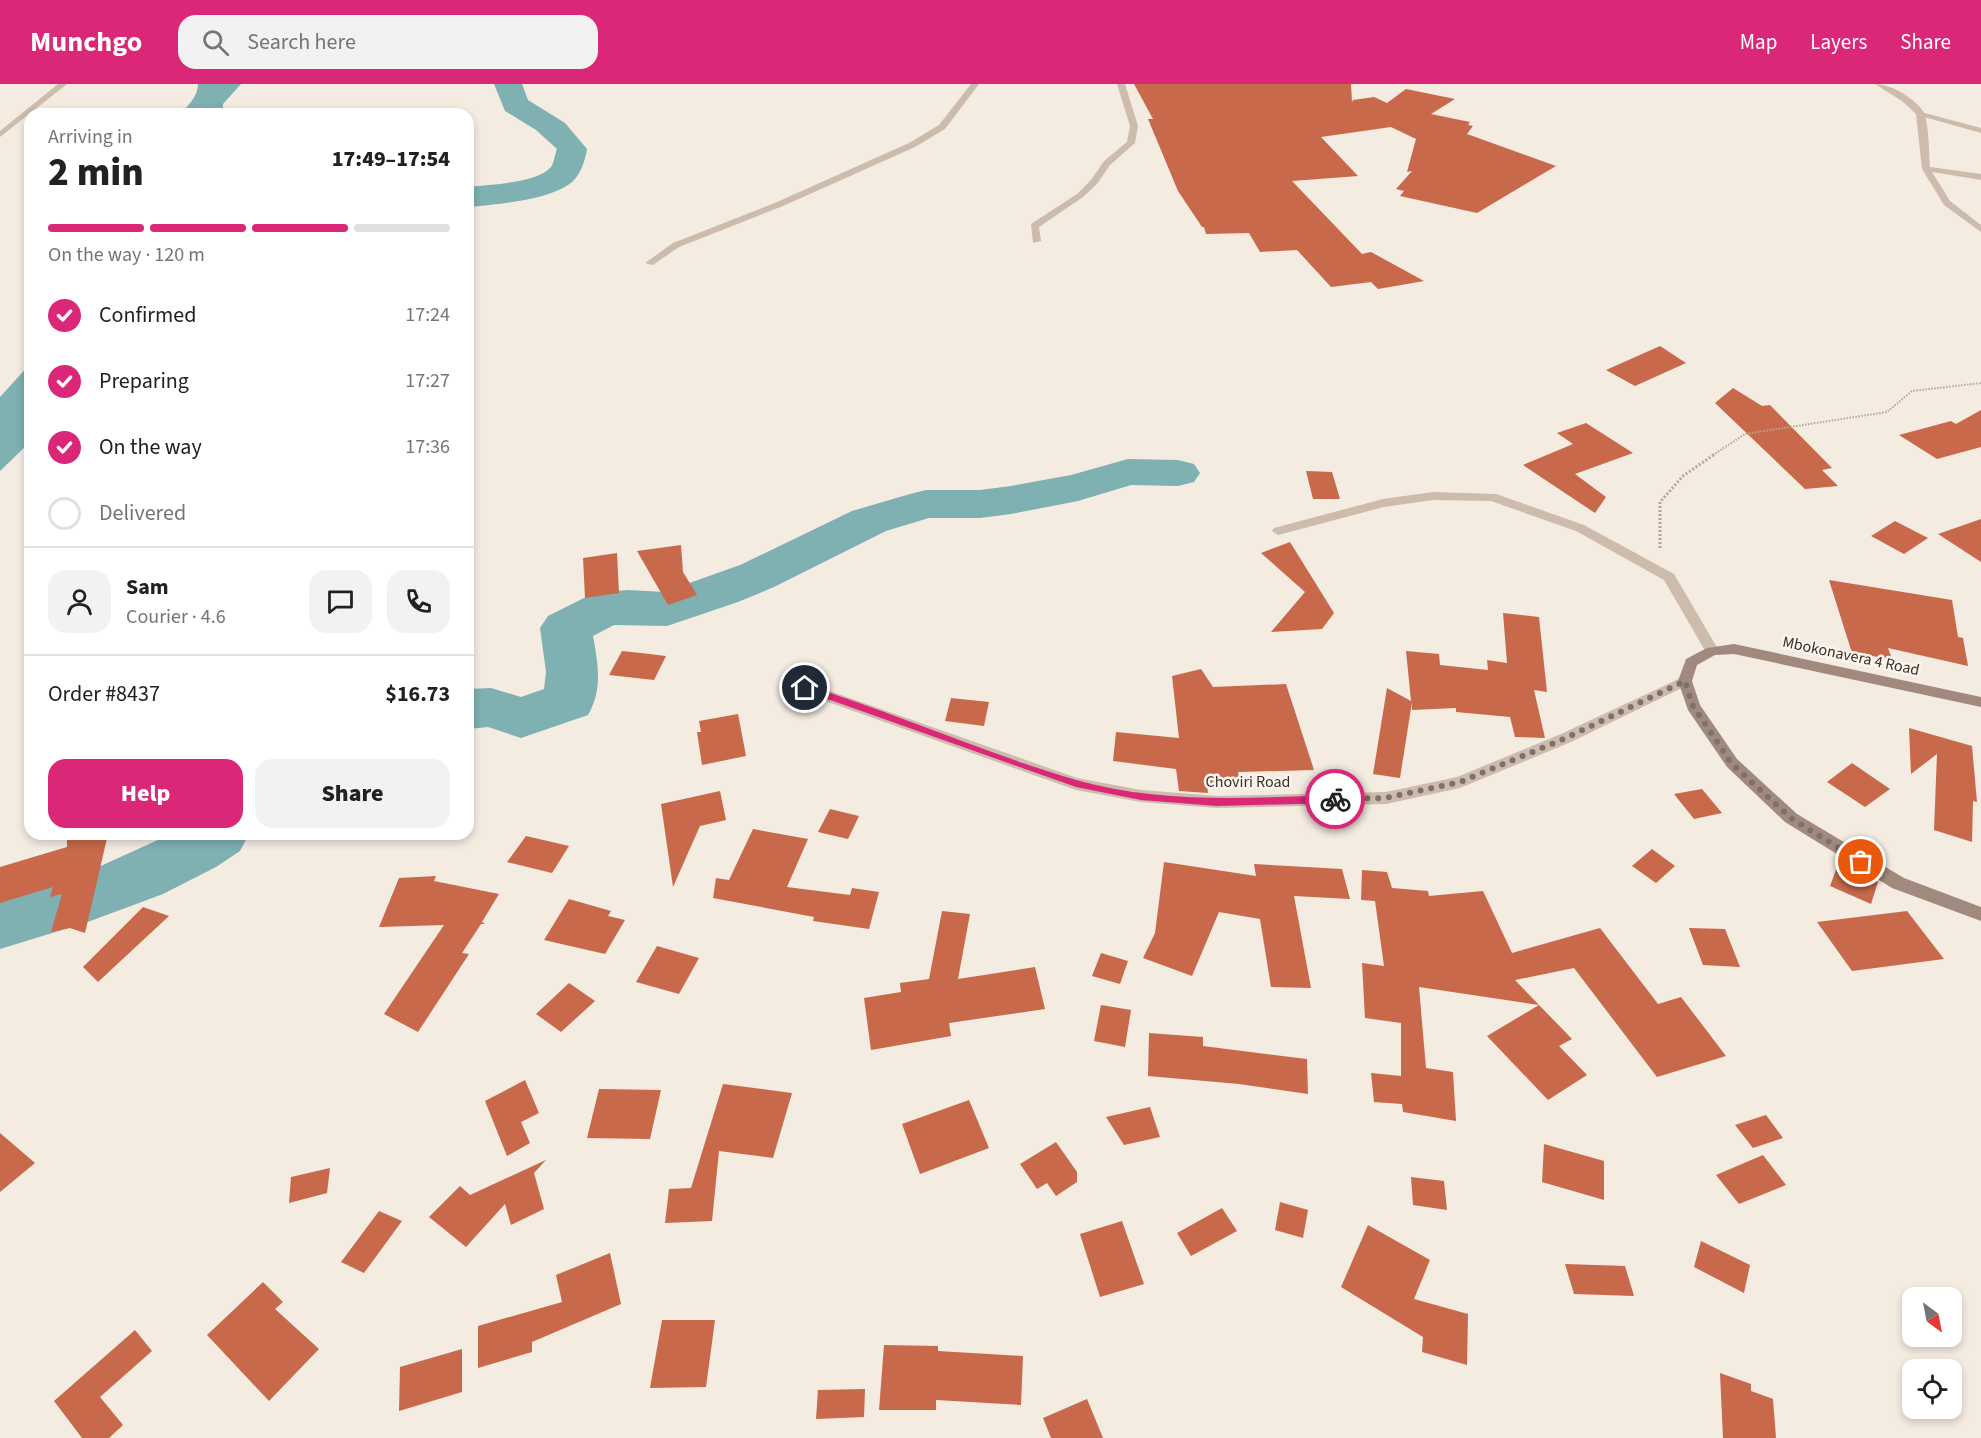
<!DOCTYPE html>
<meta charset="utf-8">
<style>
body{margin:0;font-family:"Source Sans 3",sans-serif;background:#f2f2f2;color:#202124;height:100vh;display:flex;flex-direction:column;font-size:22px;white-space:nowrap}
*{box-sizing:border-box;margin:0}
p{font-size:20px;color:#757577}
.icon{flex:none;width:33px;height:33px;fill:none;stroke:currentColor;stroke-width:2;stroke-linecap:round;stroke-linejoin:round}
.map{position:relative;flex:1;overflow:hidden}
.panel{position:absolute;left:24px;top:24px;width:450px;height:732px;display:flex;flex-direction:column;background:#fff;border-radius:18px;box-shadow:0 3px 9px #0003}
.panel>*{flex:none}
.needle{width:39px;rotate:148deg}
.controls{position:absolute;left:1902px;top:1203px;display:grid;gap:12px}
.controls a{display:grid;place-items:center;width:60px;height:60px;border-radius:12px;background:#fff;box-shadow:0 3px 9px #0003;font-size:30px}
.pin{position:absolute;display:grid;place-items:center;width:51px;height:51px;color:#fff;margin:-26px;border:3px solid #fff;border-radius:50%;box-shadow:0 2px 6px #0007}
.courier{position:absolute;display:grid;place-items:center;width:60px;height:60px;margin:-30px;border:4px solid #db2777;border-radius:50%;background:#fff;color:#222;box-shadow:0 2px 8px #0007}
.head em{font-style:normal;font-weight:800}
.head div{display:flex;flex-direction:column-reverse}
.head{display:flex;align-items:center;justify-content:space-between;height:102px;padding:0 24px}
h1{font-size:39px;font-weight:800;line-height:45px}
.bar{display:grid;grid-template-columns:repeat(4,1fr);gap:9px 6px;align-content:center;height:72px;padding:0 24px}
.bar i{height:8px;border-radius:4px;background:#e0e0e0}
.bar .current{background:#db2777}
.bar p{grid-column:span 4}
.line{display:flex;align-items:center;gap:15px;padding:0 24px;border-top:2px solid #e0e0e0}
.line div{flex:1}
.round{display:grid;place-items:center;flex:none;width:63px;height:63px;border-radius:18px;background:#f2f2f2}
ol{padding:0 24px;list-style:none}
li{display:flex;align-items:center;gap:18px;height:66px}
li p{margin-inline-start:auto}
li .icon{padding:6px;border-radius:50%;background:#db2777;color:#fff;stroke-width:4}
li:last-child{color:#757577}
li i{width:33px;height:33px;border:3px solid #e0e0e0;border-radius:50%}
.primary-button{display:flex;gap:12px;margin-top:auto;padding:12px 24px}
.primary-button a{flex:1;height:69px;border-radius:18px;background:#db2777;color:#fff;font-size:24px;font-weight:800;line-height:69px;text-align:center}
.primary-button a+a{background:#f2f2f2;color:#202124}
header{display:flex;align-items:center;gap:36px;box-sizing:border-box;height:84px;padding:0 30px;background:#db2777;color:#fff}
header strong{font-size:28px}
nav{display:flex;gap:33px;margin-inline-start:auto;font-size:21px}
.search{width:420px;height:54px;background:#f2f2f2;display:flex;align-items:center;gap:15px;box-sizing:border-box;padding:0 21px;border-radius:18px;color:#757577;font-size:22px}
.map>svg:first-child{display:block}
.water{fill:#7fb0b2}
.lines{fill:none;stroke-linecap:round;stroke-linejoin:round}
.river{fill:#7fb0b2;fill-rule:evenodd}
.building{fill:#c8694b}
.path-far1{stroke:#b9a596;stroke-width:2;stroke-dasharray:1.5 1.5;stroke-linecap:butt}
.path{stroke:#b9a596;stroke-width:3;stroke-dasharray:2 2;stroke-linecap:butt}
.lane{fill:#cdbbac;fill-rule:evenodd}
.street{fill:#cdbbac;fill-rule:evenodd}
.secondary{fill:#a18a7d;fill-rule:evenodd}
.route{fill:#db2777}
.done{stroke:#7c716b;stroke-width:6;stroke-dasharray:0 10.8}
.labels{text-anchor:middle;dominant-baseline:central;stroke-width:5;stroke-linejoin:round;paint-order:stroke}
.street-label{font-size:16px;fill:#3b302b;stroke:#fbf5ee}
</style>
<header>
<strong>Munchgo</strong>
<div class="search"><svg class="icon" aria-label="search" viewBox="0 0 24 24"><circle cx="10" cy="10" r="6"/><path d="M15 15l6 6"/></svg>Search here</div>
<nav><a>Map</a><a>Layers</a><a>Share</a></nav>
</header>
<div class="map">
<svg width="1981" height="1354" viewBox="0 0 1981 1354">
<rect width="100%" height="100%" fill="#f4ebe1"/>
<!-- water -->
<path class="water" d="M 198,0 L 241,0 L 223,20 L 223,30 L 180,30 C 188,22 198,12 198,0 Z
M 30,280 L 30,358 L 0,387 L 0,313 Z"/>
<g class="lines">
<!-- river -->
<path class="river" d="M 494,0 L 522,0 L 528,16 L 565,39 L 587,65 C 585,77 581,90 572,98 C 549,117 496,120 468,123 L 468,103 C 487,101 538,99 551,83 C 554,79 555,70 557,65 L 536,46 L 505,27 Z
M 1128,375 L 1178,376 L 1194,380 L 1200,389 L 1194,398 L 1178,402 L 1131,401 L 1078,417 L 1011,430 L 980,434 L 929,434 L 886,447 L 774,503 L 738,518 L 667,542 L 614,541 L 593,552 C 598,580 603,605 588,631 L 521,654 L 488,643 L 468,645 L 468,605 L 491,604 L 521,613 L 544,605 L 546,588 L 540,544 L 548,532 L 586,513 L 604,508 L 628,506 L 664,508 L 740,481 L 852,427 L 910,410 L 926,406 L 980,406 L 1011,402 L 1071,391 Z
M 171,750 L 249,750 L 240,767 L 216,783 L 163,810 L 85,839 L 0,865 L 0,811 L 94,785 Z"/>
</g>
<!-- building -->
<path class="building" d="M 1134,0 L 1351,0 L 1352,18 L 1353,16 L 1374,13 L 1387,19 L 1406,5 L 1455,15 L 1431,30 L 1470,38 L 1468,41 L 1473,42 L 1467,50 L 1556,82 L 1477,129 L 1400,112 L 1404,107 L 1396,105 L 1412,87 L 1407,88 L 1416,55 L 1391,43 L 1321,53 L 1358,92 L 1292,97 L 1362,170 L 1371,168 L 1424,197 L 1378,205 L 1371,198 L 1331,203 L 1297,166 L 1260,168 L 1249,149 L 1206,150 L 1204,143 L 1202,143 L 1178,107 L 1148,35 L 1153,35 Z
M 1660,262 L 1686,279 L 1635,302 L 1606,286 Z
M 1733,304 L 1762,322 L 1770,321 L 1832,384 L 1822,386 L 1838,402 L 1805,405 L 1715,319 Z
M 1981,326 L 1981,363 L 1937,375 L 1899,351 L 1951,337 L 1956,340 Z
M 1586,339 L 1633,369 L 1575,390 L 1606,413 L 1595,429 L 1523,381 L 1573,360 L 1557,349 Z
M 1306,387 L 1332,388 L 1340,415 L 1313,415 Z
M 1981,435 L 1981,478 L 1938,450 Z
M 1895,437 L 1928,454 L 1904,470 L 1871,452 Z
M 1290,458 L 1334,529 L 1322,545 L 1271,548 L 1305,508 L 1261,469 Z
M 681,461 L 683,488 L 697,511 L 668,521 L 637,467 Z
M 617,469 L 619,509 L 585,514 L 583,474 Z
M 1829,496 L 1952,516 L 1958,553 L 1963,554 L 1968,582 L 1888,564 L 1892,575 L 1852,569 Z
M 1503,529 L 1539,533 L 1547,608 L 1534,606 L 1545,654 L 1515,653 L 1510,633 L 1456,628 L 1456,624 L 1412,626 L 1412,618 L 1400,694 L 1373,690 L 1387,604 L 1411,617 L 1406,567 L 1439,570 L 1440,581 L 1488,586 L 1487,576 L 1507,579 Z
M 622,567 L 641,569 L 666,572 L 654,596 L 609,591 Z
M 1201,585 L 1213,603 L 1286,600 L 1314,686 L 1238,688 L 1240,700 L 1207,701 L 1208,709 L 1179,707 L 1176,685 L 1113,677 L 1116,648 L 1179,654 L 1172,592 Z
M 951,614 L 989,618 L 984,642 L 945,637 Z
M 738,630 L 746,672 L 702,681 L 697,648 L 701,648 L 699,637 Z
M 1909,644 L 1972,662 L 1977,718 L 1973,717 L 1972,758 L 1934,746 L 1937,670 L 1911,690 Z
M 1852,679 L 1890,705 L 1865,723 L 1827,698 Z
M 1702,705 L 1722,729 L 1694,735 L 1674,710 Z
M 720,707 L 726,736 L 700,742 L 673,803 L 661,720 Z
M 830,725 L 859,732 L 848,755 L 818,748 Z
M 753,745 L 808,755 L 787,803 L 850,811 L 852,804 L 879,808 L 869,845 L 813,837 L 814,833 L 713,814 L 716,794 L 729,796 Z
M 67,750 L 108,750 L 85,849 L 70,844 L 51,848 L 62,810 L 50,813 L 53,803 L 0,819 L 0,783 L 67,763 Z
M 526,752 L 569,762 L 552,789 L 507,778 Z
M 1652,765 L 1675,782 L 1656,799 L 1632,782 Z
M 1840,775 L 1878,798 L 1871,820 L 1830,802 Z
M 1164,778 L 1256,792 L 1254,780 L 1342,785 L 1350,815 L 1294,812 L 1311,904 L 1271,903 L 1260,835 L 1219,828 L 1192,892 L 1143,874 L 1155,849 Z
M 1362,786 L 1387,788 L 1392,804 L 1428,807 L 1429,812 L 1483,807 L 1512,869 L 1600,844 L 1658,920 L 1681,913 L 1726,972 L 1657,993 L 1574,884 L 1515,896 L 1539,921 L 1419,903 L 1426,984 L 1453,988 L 1456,1037 L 1403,1028 L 1402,1020 L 1374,1018 L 1371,989 L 1401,992 L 1401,939 L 1365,934 L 1362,879 L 1384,882 L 1375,817 L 1361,816 Z
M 436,792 L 434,797 L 499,810 L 482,838 L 485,840 L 481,840 L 462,869 L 469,870 L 418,948 L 384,930 L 444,841 L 379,843 L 399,794 Z
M 569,815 L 611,827 L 608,832 L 625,836 L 605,870 L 544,856 Z
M 143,823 L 169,832 L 98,898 L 83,883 Z
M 942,827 L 970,830 L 958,895 L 1035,883 L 1045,925 L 949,939 L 951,952 L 871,966 L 864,914 L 901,908 L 900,899 L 929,895 Z
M 1907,827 L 1944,875 L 1852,887 L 1817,838 Z
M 1689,844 L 1725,845 L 1740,883 L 1703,881 Z
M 657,862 L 699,874 L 679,910 L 636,898 Z
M 1101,869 L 1128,877 L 1120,900 L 1092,892 Z
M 569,899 L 595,917 L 561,948 L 536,930 Z
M 1101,921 L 1131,926 L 1125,963 L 1094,957 Z
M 1539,921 L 1572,955 L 1559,962 L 1587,991 L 1548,1016 L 1487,952 Z
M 1149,949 L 1203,953 L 1203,962 L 1307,975 L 1308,1010 L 1239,1000 L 1148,992 Z
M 525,996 L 539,1029 L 521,1038 L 530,1059 L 507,1072 L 485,1017 Z
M 723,1000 L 792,1009 L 773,1074 L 719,1067 L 712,1137 L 665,1139 L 669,1105 L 691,1104 Z
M 599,1005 L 661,1006 L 650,1055 L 587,1054 Z
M 969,1016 L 989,1064 L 920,1090 L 902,1040 Z
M 1150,1023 L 1160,1053 L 1124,1061 L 1106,1033 Z
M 1766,1031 L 1783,1054 L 1753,1064 L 1735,1041 Z
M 0,1049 L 35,1079 L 0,1108 Z
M 1056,1058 L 1077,1088 L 1077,1098 L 1056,1112 L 1047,1099 L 1037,1105 L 1020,1080 Z
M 1544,1060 L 1604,1077 L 1604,1116 L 1542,1098 Z
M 1763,1071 L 1786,1101 L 1739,1120 L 1716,1091 Z
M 546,1076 L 534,1089 L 544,1125 L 511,1141 L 505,1120 L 466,1163 L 429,1133 L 460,1102 L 470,1111 Z
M 330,1084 L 327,1109 L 289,1119 L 291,1093 Z
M 1411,1093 L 1444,1097 L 1447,1126 L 1413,1121 Z
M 1280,1118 L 1308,1126 L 1303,1154 L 1275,1146 Z
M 1222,1124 L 1237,1147 L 1191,1172 L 1177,1149 Z
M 379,1127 L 402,1137 L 364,1189 L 341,1178 Z
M 1122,1137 L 1144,1200 L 1100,1213 L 1080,1150 Z
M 1368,1141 L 1430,1176 L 1414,1215 L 1468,1230 L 1467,1281 L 1422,1268 L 1423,1253 L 1341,1203 Z
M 1701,1157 L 1750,1181 L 1744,1209 L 1694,1183 Z
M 610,1169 L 621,1220 L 532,1258 L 532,1268 L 478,1284 L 478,1242 L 562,1218 L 556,1191 Z
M 1565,1180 L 1625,1182 L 1634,1212 L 1574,1210 Z
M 263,1198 L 283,1218 L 275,1225 L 319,1265 L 269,1317 L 207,1251 Z
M 662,1236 L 715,1236 L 706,1303 L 650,1304 Z
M 135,1246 L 152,1267 L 100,1313 L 123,1341 L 109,1354 L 82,1354 L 54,1317 Z
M 884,1261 L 938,1262 L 938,1267 L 1023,1272 L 1021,1321 L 936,1316 L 936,1326 L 879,1326 Z
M 462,1265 L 462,1308 L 399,1327 L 400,1283 Z
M 1720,1289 L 1751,1300 L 1751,1307 L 1773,1315 L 1776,1354 L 1723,1354 Z
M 865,1305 L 864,1333 L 816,1335 L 818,1306 Z
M 1087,1315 L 1103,1354 L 1051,1354 L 1043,1334 Z"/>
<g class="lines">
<!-- path-far1 -->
<path class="path-far1" d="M 1713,371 L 1745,350 L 1887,328 L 1912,307 L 1981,299"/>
<!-- path -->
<path class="path" d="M 1660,464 L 1660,418 L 1683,392 L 1715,370"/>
<!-- lane -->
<path class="lane" d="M 1917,27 L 1981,44 L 1981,49 L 1917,31 Z"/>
<!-- street -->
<path class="street" d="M 58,0 L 67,0 L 0,53 L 0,47 Z
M 971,0 L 979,0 L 945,45 L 915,63 L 783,122 L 679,163 L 653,181 L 645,179 L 673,159 L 777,118 L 909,59 L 939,41 Z
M 1117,0 L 1125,0 L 1138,42 L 1135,59 L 1110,81 L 1097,100 L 1083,113 L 1039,143 L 1041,157 L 1033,159 L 1031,140 L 1077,110 L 1091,96 L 1104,77 L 1127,58 L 1130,42 Z
M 1875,0 C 1891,0 1914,14 1923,27 C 1929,36 1929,71 1930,83 L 1981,90 L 1981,96 L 1932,88 L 1950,117 L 1981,141 L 1981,148 L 1944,121 L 1922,85 L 1916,30 L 1902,17 Z
M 1433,408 L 1496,410 L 1584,441 L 1674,490 L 1719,567 L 1717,570 L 1707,570 L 1664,496 L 1576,447 L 1491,417 L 1433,416 L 1384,423 L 1278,451 L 1272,447 L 1274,444 L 1383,415 Z
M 1685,592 L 1690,594 L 1692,597 L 1690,600 L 1571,658 L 1460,704 L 1386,720 L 1217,724 L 1141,718 L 1076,706 L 800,608 L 798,604 L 800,600 L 810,600 L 1077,694 L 1141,706 L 1217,712 L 1386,708 L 1457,693 L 1561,650 Z"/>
<!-- secondary -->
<path class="secondary" d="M 1734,560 L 1981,613 L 1981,623 L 1734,570 L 1715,571 L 1697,581 L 1692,597 L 1700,621 L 1737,675 L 1797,730 L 1904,794 L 1981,823 L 1981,837 L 1892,804 L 1785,738 L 1727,683 L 1688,626 L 1678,597 L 1686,575 L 1707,564 Z"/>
</g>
<!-- route -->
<path class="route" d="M 805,601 C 896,629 984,669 1076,696 C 1160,720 1249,714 1335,711 L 1340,715 L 1335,719 L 1217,722 L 1141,716 L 1076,703 L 802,606 L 802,602 Z"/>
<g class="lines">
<!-- done -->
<path class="done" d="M 1335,715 L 1386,714 L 1460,698 L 1566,654 L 1685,597 L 1693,622 L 1732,680 L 1791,734 L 1861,778"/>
</g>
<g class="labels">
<!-- street labels -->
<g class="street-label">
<text transform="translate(1851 572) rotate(12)">Mbokonavera 4 Road</text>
<text x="1248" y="698">Choviri Road</text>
</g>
</g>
</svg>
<div class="controls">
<a><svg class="needle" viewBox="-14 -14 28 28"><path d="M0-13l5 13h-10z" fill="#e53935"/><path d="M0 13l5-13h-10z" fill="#757577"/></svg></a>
<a><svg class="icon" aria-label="locate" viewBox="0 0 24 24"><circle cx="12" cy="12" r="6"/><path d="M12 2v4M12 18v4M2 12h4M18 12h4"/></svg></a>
</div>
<div class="pin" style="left:1861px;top:778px;background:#ea580c"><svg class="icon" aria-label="bag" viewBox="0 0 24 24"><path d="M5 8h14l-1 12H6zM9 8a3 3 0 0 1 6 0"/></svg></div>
<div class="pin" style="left:805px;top:604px;background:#1f2937"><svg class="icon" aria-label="home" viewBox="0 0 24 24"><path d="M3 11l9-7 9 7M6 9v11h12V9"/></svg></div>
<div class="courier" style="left:1335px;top:715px"><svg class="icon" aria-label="bike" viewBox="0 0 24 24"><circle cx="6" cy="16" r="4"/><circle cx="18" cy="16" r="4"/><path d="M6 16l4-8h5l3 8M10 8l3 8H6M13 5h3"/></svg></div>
<section class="panel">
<div class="head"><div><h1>2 min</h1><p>Arriving in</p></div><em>17:49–17:54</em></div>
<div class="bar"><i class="current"></i><i class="current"></i><i class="current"></i><i></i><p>On the way · 120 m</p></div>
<ol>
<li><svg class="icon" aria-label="check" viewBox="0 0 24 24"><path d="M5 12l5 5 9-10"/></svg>Confirmed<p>17:24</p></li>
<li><svg class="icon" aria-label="check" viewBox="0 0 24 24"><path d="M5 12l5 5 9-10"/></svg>Preparing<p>17:27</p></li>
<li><svg class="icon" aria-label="check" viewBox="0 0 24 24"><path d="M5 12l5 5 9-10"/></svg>On the way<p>17:36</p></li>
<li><i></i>Delivered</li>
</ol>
<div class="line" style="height:108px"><a class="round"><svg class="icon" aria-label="person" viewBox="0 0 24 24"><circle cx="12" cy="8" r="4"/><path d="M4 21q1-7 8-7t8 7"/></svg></a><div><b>Sam</b><p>Courier · 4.6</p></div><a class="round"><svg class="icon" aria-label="chat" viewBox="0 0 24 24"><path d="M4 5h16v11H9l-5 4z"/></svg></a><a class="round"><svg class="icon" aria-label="phone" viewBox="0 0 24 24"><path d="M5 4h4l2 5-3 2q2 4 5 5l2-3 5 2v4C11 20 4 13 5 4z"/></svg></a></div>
<div class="line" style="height:78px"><div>Order #8437</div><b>$16.73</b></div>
<div class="primary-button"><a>Help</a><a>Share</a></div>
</section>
</div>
